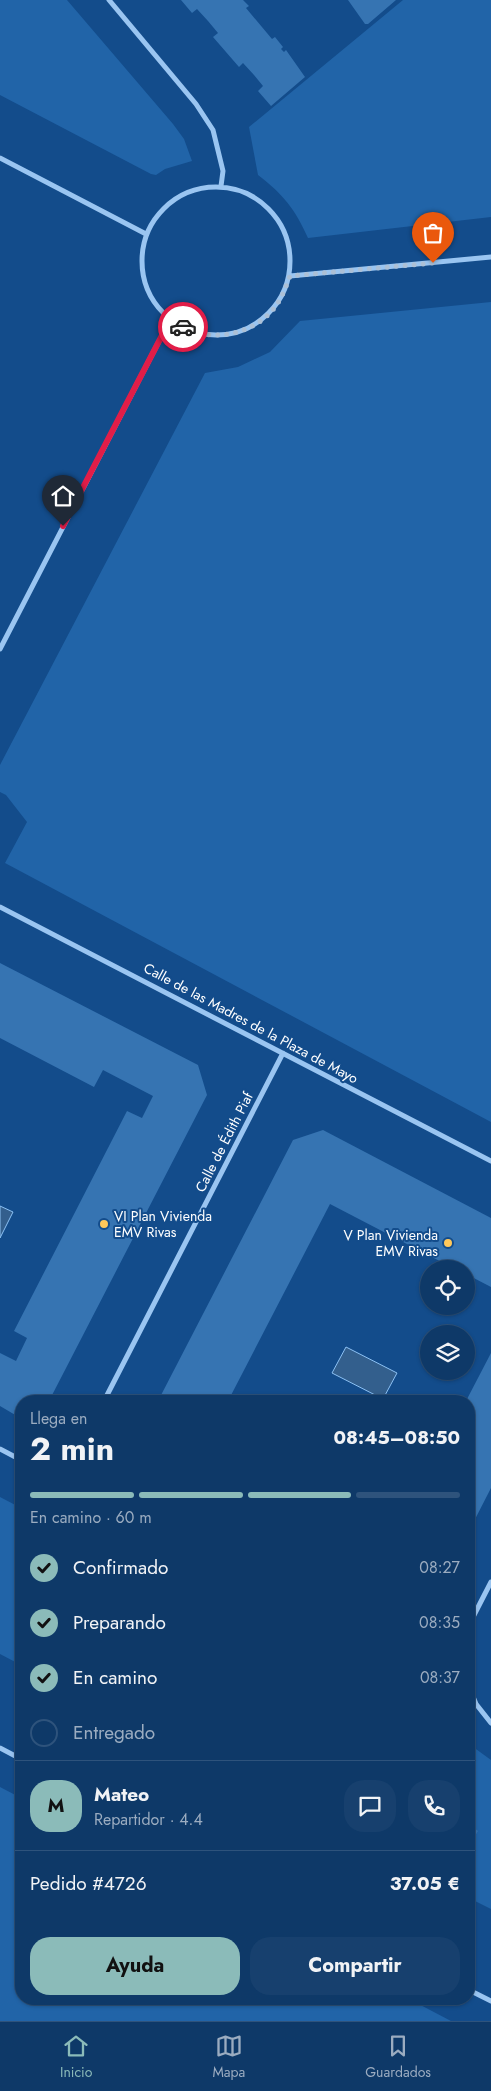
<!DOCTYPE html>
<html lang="es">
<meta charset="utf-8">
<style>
body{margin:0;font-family:Jost,sans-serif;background:#17406e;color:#f1f3f6;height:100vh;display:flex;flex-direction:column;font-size:19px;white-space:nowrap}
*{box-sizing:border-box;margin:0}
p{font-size:16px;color:#9bacc0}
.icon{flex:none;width:28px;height:28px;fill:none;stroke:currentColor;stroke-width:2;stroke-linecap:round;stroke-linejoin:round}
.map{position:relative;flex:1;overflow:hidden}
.drawer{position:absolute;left:15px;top:1395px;width:460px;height:610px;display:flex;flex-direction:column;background:#0e3968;border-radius:20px;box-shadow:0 1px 4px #0004,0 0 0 1px #2e537c}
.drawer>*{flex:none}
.controls{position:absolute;left:420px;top:1260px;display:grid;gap:10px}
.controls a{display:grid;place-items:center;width:55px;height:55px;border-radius:50%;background:#0e3968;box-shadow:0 1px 4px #0004,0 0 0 1px #2e537c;font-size:25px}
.pin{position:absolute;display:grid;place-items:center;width:42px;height:42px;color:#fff;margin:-51px -21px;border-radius:50% 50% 50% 0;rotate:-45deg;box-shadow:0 0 5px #0007}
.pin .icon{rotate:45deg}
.courier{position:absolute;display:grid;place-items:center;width:50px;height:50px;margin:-25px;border:4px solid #e11d48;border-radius:50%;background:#fff;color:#222;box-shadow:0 1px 6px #0007}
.overview em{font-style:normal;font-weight:700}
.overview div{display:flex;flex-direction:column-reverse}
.overview{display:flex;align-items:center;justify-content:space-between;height:85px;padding:0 15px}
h1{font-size:32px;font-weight:700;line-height:38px}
.bar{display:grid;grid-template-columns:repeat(4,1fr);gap:8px 5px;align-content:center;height:60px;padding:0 15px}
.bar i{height:6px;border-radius:4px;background:#2e537c}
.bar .selected{background:#8bbbb9}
.bar p{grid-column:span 4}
.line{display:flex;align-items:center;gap:12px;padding:0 15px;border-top:1px solid #2e537c}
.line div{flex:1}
.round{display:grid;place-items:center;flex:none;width:52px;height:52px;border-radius:20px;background:#17406e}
ol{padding:0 15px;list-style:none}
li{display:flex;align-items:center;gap:15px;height:55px}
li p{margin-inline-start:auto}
li .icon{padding:5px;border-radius:50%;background:#8bbbb9;color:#111;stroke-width:4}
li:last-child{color:#9bacc0}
li i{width:28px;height:28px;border:2px solid #2e537c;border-radius:50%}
.action{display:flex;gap:10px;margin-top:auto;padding:10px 15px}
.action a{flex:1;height:58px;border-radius:20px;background:#8bbbb9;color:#111;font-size:20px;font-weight:700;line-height:58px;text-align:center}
.action a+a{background:#17406e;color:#f1f3f6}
.menu{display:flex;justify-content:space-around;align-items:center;height:70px;border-top:1px solid #2e537c;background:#0e3968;font-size:14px;color:#9bacc0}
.menu a{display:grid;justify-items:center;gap:2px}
.menu .selected{color:#8bbbb9}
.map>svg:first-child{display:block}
.green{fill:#2164a8}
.water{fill:#335f8d;stroke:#8cc1f4}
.building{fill:#3674b2}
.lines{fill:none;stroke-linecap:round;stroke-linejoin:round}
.street{stroke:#9ac5f1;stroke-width:5}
.done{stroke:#acc0d6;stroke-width:5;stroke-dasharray:0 9}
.route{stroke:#e11d48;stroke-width:6}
.poi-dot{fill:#ffc85a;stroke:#134c8b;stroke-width:2}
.labels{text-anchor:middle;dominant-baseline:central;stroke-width:4;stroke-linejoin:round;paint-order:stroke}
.street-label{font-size:14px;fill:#fff;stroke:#134c8b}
.poi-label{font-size:14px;fill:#fff;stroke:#134c8b;text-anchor:start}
</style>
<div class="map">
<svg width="491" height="2021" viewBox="0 0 491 2021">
<rect width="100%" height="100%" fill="#134c8b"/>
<!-- green -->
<path class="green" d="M 0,0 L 67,0 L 173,124 L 184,139 L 192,161 L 165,169 L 156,175 L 151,174 L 0,95 Z
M 403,0 L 491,0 L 491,217 L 308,238 C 295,209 283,194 258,175 L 249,127 Z
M 491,302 L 491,1122 L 5,863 L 27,822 L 6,795 L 0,792 L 0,765 L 205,373 L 238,367 L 270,352 L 300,321 Z
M 0,1497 L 21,1508 L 21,1665 L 0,1654 Z
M 469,1744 L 491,1760 L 491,1909 L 469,1898 Z
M 0,1787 L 21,1798 L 21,1999 L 409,1999 L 451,2021 L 0,2021 Z"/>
<!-- water -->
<path class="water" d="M 0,1206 L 13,1212 L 0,1238 Z
M 346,1347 L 397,1373 L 383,1399 L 332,1373 Z"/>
<!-- building -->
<path class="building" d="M 181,0 L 243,0 L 249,6 L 246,8 L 272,39 L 275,37 L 283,47 L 281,49 L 284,52 L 286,50 L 305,77 L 271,106 L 258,91 L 263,86 L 254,75 L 243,63 L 239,67 L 213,37 L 218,33 L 208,21 L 197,9 L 192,13 Z
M 348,0 L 396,0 L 368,24 L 365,24 Z
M 0,963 L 198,1065 L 207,1095 L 49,1401 L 21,1401 L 21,1414 L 17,1416 L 0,1406 L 0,1353 L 16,1361 L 27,1338 L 14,1331 L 127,1111 L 142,1118 L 153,1096 L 103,1070 L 94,1087 L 0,1038 Z
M 323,1130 L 491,1218 L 491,1287 L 466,1274 L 466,1269 L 455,1269 L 330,1204 L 228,1401 L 158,1401 L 293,1140 Z
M 491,1353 L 491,1488 L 469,1531 L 469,1401 L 466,1401 Z
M 469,1824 L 478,1831 L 469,1846 Z"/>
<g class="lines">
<!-- street -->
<path class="street" d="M 109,0 L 196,104 L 213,130 L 223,171 L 221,186
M 0,158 L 146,234
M142 261a74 74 0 1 1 148 0a74 74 0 1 1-148 0Z
M 290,276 L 491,257
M 0,649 L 170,320
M 0,907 L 491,1161
M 104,1401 L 283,1053
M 0,1449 L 21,1460
M 469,1641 L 472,1619 L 491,1582
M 469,1687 L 476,1704 L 491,1723
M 0,1748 L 21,1759
M 469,1990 L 491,2001"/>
</g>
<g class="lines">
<!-- done -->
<path class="done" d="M 183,327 C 210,342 249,335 270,313 C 280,303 285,289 290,276 L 433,263"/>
<!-- route -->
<path class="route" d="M 63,526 L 170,320 L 183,327"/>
</g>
<!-- markers -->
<g class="poi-dot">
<circle cx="104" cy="1224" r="5"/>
<circle cx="448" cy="1243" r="5"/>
</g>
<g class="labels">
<!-- street labels -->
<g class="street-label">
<text transform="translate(251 1023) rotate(28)">Calle de las Madres de la Plaza de Mayo</text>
<text transform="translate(224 1142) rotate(-63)">Calle de Édith Piaf</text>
</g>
<!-- poi labels -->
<g class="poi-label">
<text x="114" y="1216">VI Plan Vivienda<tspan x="114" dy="16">EMV Rivas</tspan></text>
<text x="438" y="1235" text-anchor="end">V Plan Vivienda<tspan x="438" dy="16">EMV Rivas</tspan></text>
</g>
</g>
</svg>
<div class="controls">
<a><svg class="icon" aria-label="locate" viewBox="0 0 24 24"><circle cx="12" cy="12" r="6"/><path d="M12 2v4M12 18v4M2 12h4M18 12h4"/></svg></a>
<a><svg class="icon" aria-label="layers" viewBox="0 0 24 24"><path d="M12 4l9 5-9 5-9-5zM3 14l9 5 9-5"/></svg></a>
</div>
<div class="pin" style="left:433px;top:263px;background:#ea580c"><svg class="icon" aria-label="bag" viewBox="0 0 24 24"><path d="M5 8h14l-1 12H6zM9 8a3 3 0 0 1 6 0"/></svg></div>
<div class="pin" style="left:63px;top:526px;background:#1f2937"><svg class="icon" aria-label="home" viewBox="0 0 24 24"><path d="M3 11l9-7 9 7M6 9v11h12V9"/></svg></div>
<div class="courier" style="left:183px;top:327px"><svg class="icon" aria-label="car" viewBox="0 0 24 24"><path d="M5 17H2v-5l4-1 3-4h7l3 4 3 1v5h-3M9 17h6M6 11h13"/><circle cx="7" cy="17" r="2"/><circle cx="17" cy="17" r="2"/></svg></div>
<section class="drawer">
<div class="overview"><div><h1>2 min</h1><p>Llega en</p></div><em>08:45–08:50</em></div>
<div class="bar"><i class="selected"></i><i class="selected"></i><i class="selected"></i><i></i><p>En camino · 60 m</p></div>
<ol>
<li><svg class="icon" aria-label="check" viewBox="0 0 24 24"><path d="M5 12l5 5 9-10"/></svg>Confirmado<p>08:27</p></li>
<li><svg class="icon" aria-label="check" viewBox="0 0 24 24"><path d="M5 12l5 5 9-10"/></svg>Preparando<p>08:35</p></li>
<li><svg class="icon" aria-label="check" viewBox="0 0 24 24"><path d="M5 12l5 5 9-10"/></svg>En camino<p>08:37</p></li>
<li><i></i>Entregado</li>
</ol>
<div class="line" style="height:90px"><b class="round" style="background:#8bbbb9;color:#111">M</b><div><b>Mateo</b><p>Repartidor · 4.4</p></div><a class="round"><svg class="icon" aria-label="chat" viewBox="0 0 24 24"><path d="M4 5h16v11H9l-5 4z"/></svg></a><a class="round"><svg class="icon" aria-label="phone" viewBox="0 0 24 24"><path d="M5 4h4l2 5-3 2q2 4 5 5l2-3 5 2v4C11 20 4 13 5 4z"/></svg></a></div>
<div class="line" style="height:65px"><div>Pedido #4726</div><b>37.05 €</b></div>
<div class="action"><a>Ayuda</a><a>Compartir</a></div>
</section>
</div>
<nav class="menu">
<a class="selected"><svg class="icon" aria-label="home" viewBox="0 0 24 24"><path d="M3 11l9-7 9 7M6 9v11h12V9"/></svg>Inicio</a>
<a><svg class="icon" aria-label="map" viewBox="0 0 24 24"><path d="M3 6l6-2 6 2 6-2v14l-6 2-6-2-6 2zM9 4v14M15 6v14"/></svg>Mapa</a>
<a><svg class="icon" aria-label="saved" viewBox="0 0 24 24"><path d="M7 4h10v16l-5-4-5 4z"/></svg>Guardados</a>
</nav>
